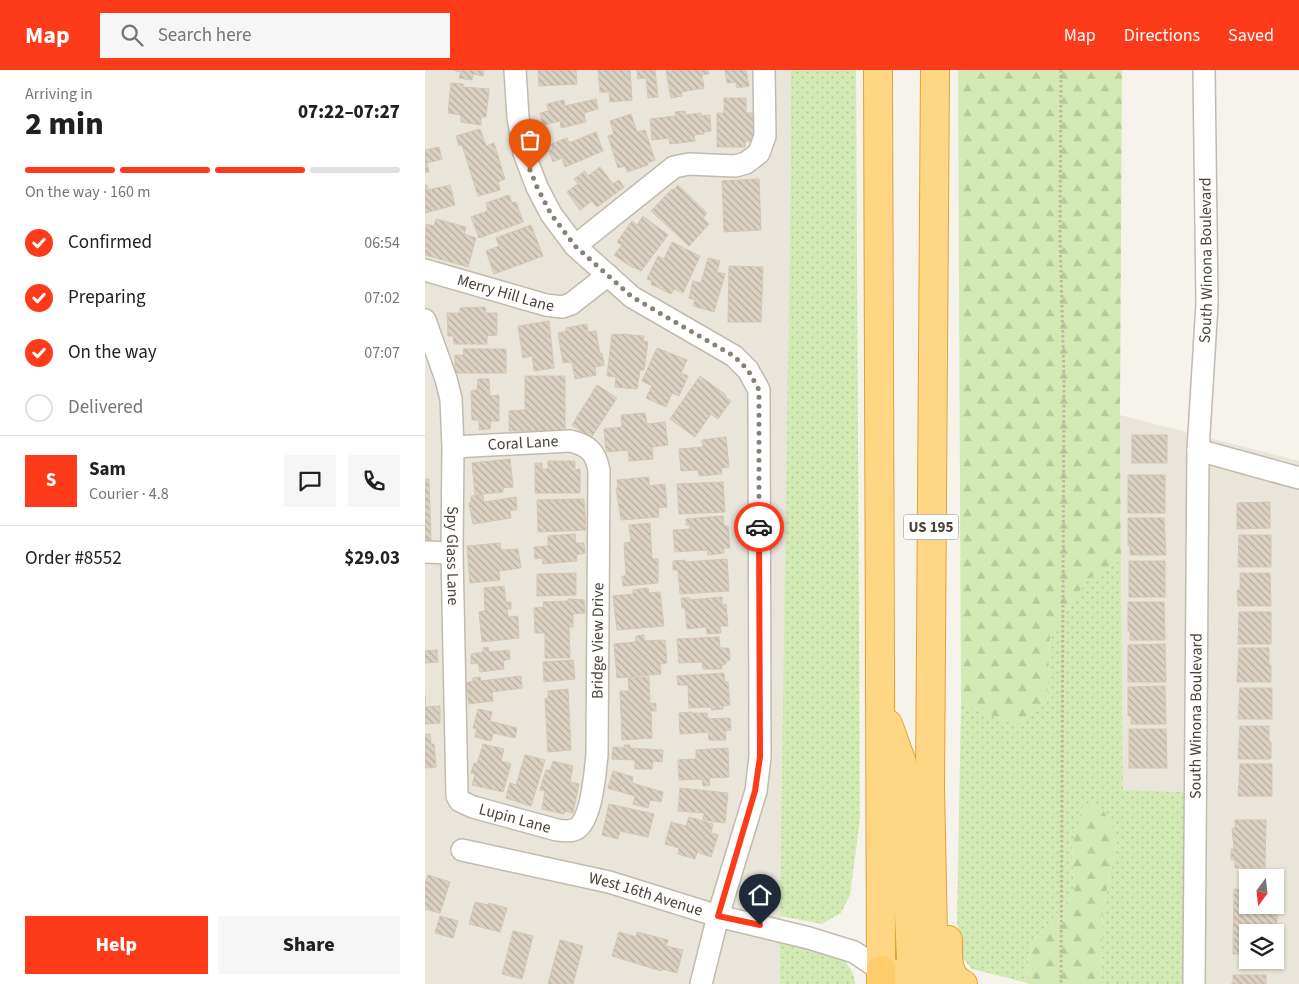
<!DOCTYPE html>
<meta charset="utf-8">
<style>
body{margin:0;font-family:"Source Sans 3",sans-serif;background:#f6f6f6;color:#202124;height:100vh;display:flex;flex-direction:column;font-size:19px;white-space:nowrap}
*{box-sizing:border-box;margin:0}
p{font-size:16px;color:#757577}
.icon{flex:none;width:28px;height:28px;fill:none;stroke:currentColor;stroke-width:2;stroke-linecap:round;stroke-linejoin:round}
.map{position:relative;flex:1;overflow:hidden}
.sheet{display:flex;flex-direction:column;background:#fff;width:425px}
.sheet>*{flex:none}
.needle{width:32px;rotate:195deg}
.controls{position:absolute;left:814px;top:799px;display:grid;gap:10px}
.controls a{display:grid;place-items:center;width:45px;height:45px;border-radius:0px;background:#fff;box-shadow:0 1px 4px #0004;font-size:25px}
.pin{position:absolute;display:grid;place-items:center;width:42px;height:42px;color:#fff;margin:-51px -21px;border-radius:50% 50% 50% 0;rotate:-45deg;box-shadow:0 0 5px #0007}
.pin .icon{rotate:45deg}
.courier{position:absolute;display:grid;place-items:center;width:50px;height:50px;margin:-25px;border:4px solid #fd3b1b;border-radius:50%;background:#fff;color:#222;box-shadow:0 1px 6px #0007}
.head em{font-style:normal;font-weight:800}
.head div{display:flex;flex-direction:column-reverse}
.head{display:flex;align-items:center;justify-content:space-between;height:85px;padding:0 25px}
h1{font-size:32px;font-weight:800;line-height:38px}
.bar{display:grid;grid-template-columns:repeat(4,1fr);gap:8px 5px;align-content:center;height:60px;padding:0 25px}
.bar i{height:6px;border-radius:4px;background:#e0e0e0}
.bar .current{background:#fd3b1b}
.bar p{grid-column:span 4}
.line{display:flex;align-items:center;gap:12px;padding:0 25px;border-top:1px solid #e0e0e0}
.line div{flex:1}
.round{display:grid;place-items:center;flex:none;width:52px;height:52px;border-radius:0px;background:#f6f6f6}
ol{padding:0 25px;list-style:none}
li{display:flex;align-items:center;gap:15px;height:55px}
li p{margin-inline-start:auto}
li .icon{padding:5px;border-radius:50%;background:#fd3b1b;color:#fff;stroke-width:4}
li:last-child{color:#757577}
li i{width:28px;height:28px;border:2px solid #e0e0e0;border-radius:50%}
.primary-button{display:flex;gap:10px;margin-top:auto;padding:10px 25px}
.primary-button a{flex:1;height:58px;border-radius:0px;background:#fd3b1b;color:#fff;font-size:20px;font-weight:800;line-height:58px;text-align:center}
.primary-button a+a{background:#f6f6f6;color:#202124}
header{display:flex;align-items:center;gap:30px;box-sizing:border-box;height:70px;padding:0 25px;background:#fd3b1b;color:#fff}
header strong{font-size:24px}
nav{display:flex;gap:28px;margin-inline-start:auto;font-size:18px}
.search{width:350px;height:45px;background:#f6f6f6;display:flex;align-items:center;gap:12px;box-sizing:border-box;padding:0 18px;border-radius:0px;color:#757577;font-size:19px}
main{display:flex;flex:1;min-height:0}
.map>svg:first-child{display:block}
.residential{fill:#eae5da;fill-rule:evenodd}
.grass{fill:url(#grass-dots)}
.forest{fill:url(#forest-firs)}
.building{fill:url(#building-back-hatch);stroke:#d3c6b3}
.lines{fill:none;stroke-linecap:round;stroke-linejoin:round}
.minor-casing{stroke:#c2baae;stroke-width:24}
.trunk-casing{stroke:#e1a23b;stroke-width:30}
.motorway-casing{stroke:#e1a23b;stroke-width:30}
.path{stroke:#c4b69e;stroke-width:3;stroke-dasharray:2.5 2.5;stroke-linecap:butt}
.minor{stroke:#fff;stroke-width:21}
.trunk{stroke:#ffd784;stroke-width:28}
.motorway{stroke:#ffcd6d;stroke-width:28}
.done{stroke:#878178;stroke-width:5;stroke-dasharray:0 9}
.route{stroke:#fd3b1b;stroke-width:6}
.labels{text-anchor:middle;dominant-baseline:central;stroke-width:4;stroke-linejoin:round;paint-order:stroke}
.shield{fill:#fff;stroke:#817b74;stroke-width:1}
.shield-label{font-size:15px;font-weight:bold;fill:#4b4339}
.street-label{font-size:16px;fill:#4b4339;stroke:#fff}
</style>
<header>
<strong>Map</strong>
<div class="search"><svg class="icon" aria-label="search" viewBox="0 0 24 24"><circle cx="10" cy="10" r="6"/><path d="M15 15l6 6"/></svg>Search here</div>
<nav><a>Map</a><a>Directions</a><a>Saved</a></nav>
</header>
<main>
<section class="sheet">
<div class="head"><div><h1>2 min</h1><p>Arriving in</p></div><em>07:22–07:27</em></div>
<div class="bar"><i class="current"></i><i class="current"></i><i class="current"></i><i></i><p>On the way · 160 m</p></div>
<ol>
<li><svg class="icon" aria-label="check" viewBox="0 0 24 24"><path d="M5 12l5 5 9-10"/></svg>Confirmed<p>06:54</p></li>
<li><svg class="icon" aria-label="check" viewBox="0 0 24 24"><path d="M5 12l5 5 9-10"/></svg>Preparing<p>07:02</p></li>
<li><svg class="icon" aria-label="check" viewBox="0 0 24 24"><path d="M5 12l5 5 9-10"/></svg>On the way<p>07:07</p></li>
<li><i></i>Delivered</li>
</ol>
<div class="line" style="height:90px"><b class="round" style="background:#fd3b1b;color:#fff">S</b><div><b>Sam</b><p>Courier · 4.8</p></div><a class="round"><svg class="icon" aria-label="chat" viewBox="0 0 24 24"><path d="M4 5h16v11H9l-5 4z"/></svg></a><a class="round"><svg class="icon" aria-label="phone" viewBox="0 0 24 24"><path d="M5 4h4l2 5-3 2q2 4 5 5l2-3 5 2v4C11 20 4 13 5 4z"/></svg></a></div>
<div class="line" style="height:65px"><div>Order #8552</div><b>$29.03</b></div>
<div class="primary-button"><a>Help</a><a>Share</a></div>
</section>
<div class="map">
<svg width="874" height="914" viewBox="0 0 874 914">
<defs>
<pattern id="grass-dots" width="8" height="8" patternUnits="userSpaceOnUse" patternTransform="scale(1.25)"><rect width="8" height="8" fill="#d3eab4"/><path d="M2 2h.1M6 6h.1" fill="none" stroke="#b7ca9c" stroke-width="1.8" stroke-linecap="round"/></pattern>
<pattern id="forest-firs" width="22" height="20" patternUnits="userSpaceOnUse" patternTransform="scale(1.25)"><rect width="22" height="20" fill="#d3eab4"/><path d="M5 1l3.5 6h-7zM16 11l3.5 6h-7z" fill="#b7ca9c"/></pattern>
<pattern id="building-back-hatch" width="6" height="6" patternUnits="userSpaceOnUse" patternTransform="scale(1.25)"><rect width="6" height="6" fill="#dbd1c3"/><path d="M-1 5l2 2M0 0l6 6M5-1l2 2" fill="none" stroke="#b4ab9f"/></pattern>
</defs>
<rect width="100%" height="100%" fill="#f6f3ec"/>
<!-- residential -->
<path class="residential" d="M 0,0 L 366,0 L 366,79 L 355,914 L 0,914 Z
M 695,345 L 874,391 L 874,914 L 763,914 L 762,722 L 698,721 ZM 822,808 L 850,808 L 850,835 L 822,835 ZM 822,862 L 850,862 L 850,890 L 822,890 Z"/>
<!-- grass -->
<path class="grass" d="M 366,0 L 431,0 L 435,749 L 425,825 L 416,843 L 397,854 L 355,846 L 366,79 Z
M 696,490 L 698,720 L 763,722 L 763,914 L 676,914 L 678,838 L 693,767 L 647,775 L 649,824 L 607,873 L 599,912 L 547,899 L 536,886 L 532,852 L 536,633 L 590,655 L 622,632 L 625,564 L 663,509 Z
M 355,870 C 370,873 388,874 402,879 C 416,884 430,899 430,914 L 355,914 Z"/>
<!-- forest -->
<path class="forest" d="M 533,0 L 697,0 L 695,345 L 696,490 L 663,509 L 625,564 L 622,632 L 590,655 L 536,633 Z
M 659,732 L 678,740 L 693,767 L 678,838 L 676,914 L 604,914 L 599,912 L 607,873 L 649,824 L 647,775 Z"/>
<!-- building -->
<path class="building" d="M 28,0 L 59,0 L 58,6 L 48,4 L 47,10 L 34,8 L 36,2 Z
M 113,0 L 151,0 L 152,14 L 114,16 Z
M 173,0 L 205,0 L 207,30 L 185,32 L 184,22 L 175,22 Z
M 212,0 L 230,0 L 233,27 L 223,28 L 221,8 L 213,9 Z
M 241,0 L 283,0 L 284,4 L 277,5 L 279,18 L 256,22 L 257,26 L 246,28 Z
M 300,0 L 321,0 L 324,16 L 312,18 L 311,12 L 302,13 Z
M 26,13 L 38,14 L 38,17 L 64,19 L 61,47 L 56,47 L 56,55 L 36,52 L 36,45 L 23,43 Z
M 299,28 L 321,28 L 321,43 L 329,43 L 329,71 L 320,71 L 320,77 L 292,77 L 292,43 L 299,43 Z
M 171,29 L 173,39 L 159,43 L 161,52 L 136,58 L 135,51 L 118,55 L 115,43 L 124,41 L 122,34 L 139,30 L 140,36 Z
M 260,41 L 261,45 L 276,43 L 276,46 L 285,45 L 286,61 L 279,62 L 279,64 L 269,65 L 270,71 L 245,74 L 244,68 L 227,70 L 225,49 L 251,46 L 250,42 Z
M 206,44 L 212,62 L 220,60 L 230,90 L 222,93 L 223,95 L 202,102 L 200,96 L 193,98 L 183,66 L 189,64 L 185,51 Z
M 55,59 L 61,76 L 69,73 L 80,109 L 73,112 L 75,120 L 53,126 L 37,75 L 34,76 L 31,66 Z
M 171,62 L 178,81 L 140,97 L 137,88 L 128,92 L 124,81 L 128,79 L 126,74 L 142,68 L 144,73 Z
M 14,77 L 17,89 L 2,93 L 4,102 L 0,103 L 0,80 Z
M 175,97 L 188,114 L 194,110 L 199,117 L 172,137 L 167,131 L 155,140 L 142,122 L 153,114 L 149,109 L 160,101 L 163,106 Z
M 334,109 L 336,160 L 299,162 L 297,111 Z
M 0,115 L 2,115 L 3,120 L 25,115 L 30,135 L 0,143 Z
M 253,115 L 282,143 L 278,148 L 284,154 L 264,176 L 226,141 L 247,119 L 248,120 Z
M 84,125 L 87,133 L 91,132 L 98,152 L 54,168 L 46,147 L 63,141 L 61,133 Z
M 218,146 L 243,165 L 216,201 L 209,197 L 208,198 L 189,185 L 197,175 L 192,172 L 207,151 L 212,155 Z
M 11,149 L 41,157 L 39,164 L 51,168 L 43,197 L 0,185 L 1,154 L 9,156 Z
M 106,155 L 118,186 L 69,204 L 61,181 L 74,176 L 71,168 Z
M 247,172 L 275,186 L 258,223 L 249,219 L 246,224 L 226,214 L 227,211 L 222,209 L 233,186 L 239,189 Z
M 283,188 L 295,191 L 292,202 L 300,204 L 289,242 L 268,236 L 270,230 L 264,228 L 268,211 L 276,213 Z
M 304,196 L 338,197 L 336,252 L 303,252 Z
M 60,237 L 61,243 L 72,243 L 72,265 L 62,266 L 62,274 L 29,274 L 28,266 L 23,266 L 22,243 L 35,243 L 35,238 Z
M 124,251 L 129,298 L 109,301 L 107,286 L 98,288 L 93,256 Z
M 162,254 L 163,262 L 171,261 L 175,284 L 177,283 L 179,295 L 170,297 L 171,305 L 150,309 L 147,292 L 138,293 L 133,263 L 141,261 L 141,258 Z
M 187,264 L 196,265 L 196,264 L 219,266 L 218,271 L 223,272 L 219,300 L 215,300 L 212,319 L 190,317 L 191,307 L 182,306 Z
M 232,278 L 262,290 L 256,303 L 263,306 L 254,326 L 247,323 L 241,337 L 221,328 L 227,316 L 217,311 Z
M 38,279 L 81,279 L 81,303 L 30,303 L 30,285 L 39,285 Z
M 100,306 L 140,306 L 140,361 L 84,361 L 84,341 L 100,340 Z
M 275,306 L 301,325 L 300,326 L 306,331 L 293,349 L 286,344 L 270,367 L 245,349 Z
M 53,309 L 64,309 L 65,326 L 74,325 L 74,351 L 66,351 L 65,359 L 54,360 L 54,350 L 47,350 L 46,321 L 52,320 Z
M 172,315 L 192,328 L 166,368 L 147,355 Z
M 220,343 L 222,354 L 240,352 L 243,375 L 227,377 L 228,389 L 204,391 L 203,380 L 181,382 L 179,359 L 197,357 L 196,345 Z
M 707,365 L 742,365 L 742,393 L 707,393 Z
M 301,367 L 304,397 L 296,398 L 297,404 L 274,406 L 273,400 L 256,401 L 254,379 L 278,377 L 277,370 Z
M 85,389 L 88,417 L 78,418 L 78,422 L 50,425 L 47,393 Z
M 123,391 L 150,391 L 150,400 L 155,399 L 155,423 L 110,423 L 110,393 L 117,393 L 117,399 L 123,399 Z
M 703,405 L 740,405 L 740,443 L 703,443 Z
M 224,407 L 224,416 L 240,414 L 242,437 L 233,438 L 234,447 L 196,450 L 191,418 L 193,418 L 192,410 Z
M 0,409 L 4,409 L 6,472 L 0,472 Z
M 298,412 L 300,442 L 254,444 L 252,414 Z
M 58,425 L 59,432 L 91,427 L 92,440 L 85,440 L 86,448 L 48,454 L 44,433 L 46,433 L 46,426 Z
M 159,429 L 161,460 L 113,462 L 112,430 Z
M 845,432 L 845,458 L 812,459 L 812,433 Z
M 298,446 L 299,456 L 303,456 L 305,478 L 299,478 L 299,483 L 283,485 L 282,480 L 250,482 L 248,460 L 265,459 L 265,455 L 261,455 L 261,449 Z
M 703,448 L 739,448 L 741,485 L 705,485 L 705,476 L 703,476 Z
M 225,453 L 227,489 L 233,489 L 233,513 L 198,516 L 197,506 L 201,506 L 199,473 L 206,472 L 204,455 Z
M 150,464 L 151,473 L 159,473 L 160,483 L 151,485 L 152,491 L 118,494 L 117,488 L 110,489 L 109,477 L 123,476 L 123,466 Z
M 814,465 L 846,465 L 846,497 L 813,497 Z
M 75,473 L 76,480 L 93,479 L 96,498 L 74,501 L 75,510 L 45,513 L 42,476 Z
M 302,489 L 304,521 L 255,524 L 253,500 L 248,500 L 248,491 L 260,490 L 260,492 Z
M 704,491 L 740,491 L 740,527 L 704,527 Z
M 151,503 L 151,525 L 112,526 L 112,504 Z
M 815,503 L 845,503 L 846,536 L 813,536 L 812,520 L 815,520 Z
M 79,516 L 81,532 L 86,532 L 86,539 L 82,539 L 83,547 L 93,546 L 94,568 L 57,572 L 54,542 L 60,541 L 59,518 Z
M 223,518 L 224,523 L 235,522 L 239,556 L 192,560 L 188,526 L 208,524 L 208,520 Z
M 297,527 L 297,535 L 301,534 L 303,556 L 295,556 L 296,563 L 282,564 L 281,557 L 262,559 L 260,538 L 257,538 L 256,528 L 265,528 L 265,530 Z
M 143,529 L 159,530 L 160,543 L 148,544 L 148,557 L 144,557 L 145,588 L 120,588 L 120,563 L 110,563 L 109,538 L 119,537 L 118,532 L 143,531 Z
M 703,532 L 739,532 L 740,570 L 705,570 L 705,561 L 703,561 Z
M 814,542 L 846,542 L 846,574 L 813,574 Z
M 219,565 L 219,571 L 240,570 L 242,593 L 235,594 L 236,604 L 192,608 L 189,574 L 211,572 L 211,566 Z
M 294,567 L 295,578 L 304,578 L 305,590 L 301,591 L 301,594 L 297,595 L 297,599 L 278,599 L 277,592 L 254,593 L 252,569 Z
M 740,574 L 741,612 L 703,612 L 703,575 Z
M 63,577 L 64,582 L 84,580 L 85,589 L 78,591 L 79,599 L 55,602 L 53,593 L 46,594 L 46,584 L 58,582 L 58,578 Z
M 814,578 L 844,578 L 844,595 L 846,595 L 846,612 L 812,612 Z
M 12,580 L 13,592 L 0,593 L 0,581 Z
M 148,590 L 150,609 L 119,612 L 118,592 Z
M 299,603 L 300,612 L 303,612 L 305,635 L 298,636 L 298,639 L 287,640 L 286,637 L 264,638 L 263,615 L 253,615 L 252,606 Z
M 96,606 L 97,618 L 67,622 L 68,631 L 44,634 L 41,613 L 48,611 L 48,608 L 55,607 L 56,611 Z
M 224,607 L 225,634 L 231,633 L 231,641 L 226,641 L 227,668 L 197,670 L 195,621 L 204,621 L 203,608 Z
M 740,616 L 741,654 L 706,654 L 706,646 L 703,646 L 703,617 Z
M 815,618 L 847,618 L 847,649 L 813,649 Z
M 143,619 L 146,680 L 123,682 L 120,629 L 123,628 L 123,621 Z
M 0,625 L 0,637 L 15,636 L 15,653 L 0,654 Z
M 53,639 L 67,642 L 65,651 L 92,658 L 90,668 L 68,663 L 66,671 L 50,667 L 52,659 L 48,658 Z
M 267,642 L 267,643 L 282,643 L 283,649 L 305,648 L 306,660 L 300,661 L 301,670 L 284,670 L 283,662 L 255,664 L 254,643 Z
M 815,656 L 844,656 L 844,672 L 846,672 L 846,689 L 813,689 Z
M 704,659 L 741,659 L 742,698 L 704,698 Z
M 0,664 L 5,664 L 6,674 L 9,674 L 11,697 L 0,698 Z
M 58,674 L 79,679 L 76,691 L 86,694 L 78,722 L 47,715 L 50,704 L 46,703 L 49,693 L 52,694 Z
M 199,675 L 205,675 L 205,678 L 238,680 L 237,692 L 228,691 L 227,699 L 210,699 L 210,690 L 187,689 L 188,677 L 199,678 Z
M 303,678 L 304,707 L 284,708 L 285,715 L 278,716 L 277,709 L 254,710 L 253,690 L 271,689 L 271,680 Z
M 100,685 L 120,690 L 106,736 L 81,728 L 85,713 L 91,715 Z
M 128,691 L 148,696 L 145,712 L 154,714 L 148,743 L 140,741 L 139,744 L 117,739 L 120,721 L 115,720 L 121,700 L 125,700 Z
M 815,694 L 847,694 L 847,726 L 813,726 Z
M 188,701 L 208,707 L 207,713 L 238,722 L 236,732 L 225,730 L 223,738 L 208,734 L 210,726 L 183,718 Z
M 255,718 L 303,723 L 300,753 L 278,750 L 279,743 L 253,741 Z
M 184,734 L 229,744 L 223,767 L 195,761 L 193,769 L 177,765 Z
M 264,747 L 288,754 L 286,763 L 293,765 L 286,787 L 272,782 L 270,789 L 253,784 L 254,778 L 240,774 L 246,752 L 261,756 Z
M 810,750 L 841,750 L 840,798 L 810,798 L 810,790 L 806,790 L 806,779 L 809,779 L 807,758 L 810,758 Z
M 3,805 L 25,812 L 15,843 L 0,839 L 0,814 Z
M 809,819 L 822,820 L 822,835 L 850,835 L 849,845 L 852,845 L 851,878 L 850,878 L 850,862 L 822,862 L 822,888 L 819,887 L 819,884 L 808,884 Z
M 50,832 L 63,835 L 64,833 L 82,838 L 75,862 L 44,854 Z
M 15,846 L 33,851 L 28,868 L 10,863 Z
M 88,861 L 108,866 L 97,909 L 77,904 Z
M 194,862 L 211,867 L 212,862 L 243,870 L 241,876 L 258,880 L 252,903 L 237,899 L 236,901 L 187,886 Z
M 135,870 L 158,876 L 148,914 L 123,914 Z
M 808,905 L 841,905 L 841,914 L 806,914 L 808,913 Z"/>
<g class="lines">
<!-- minor casing -->
<g class="minor-casing">
<g id="minor">
<path d="M 90,0 L 93,47 L 99,83 L 112,117 L 126,144 L 150,176 L 207,227 L 309,286 L 323,300 L 334,320 L 335,687 L 331,721 L 293,846 L 276,914"/>
<path d="M 150,176 L 249,97 L 264,94 L 310,96 L 321,93 L 334,83 L 340,66 L 339,0"/>
<path id="s1" d="M 0,200 L 121,235 L 137,237 L 146,234 L 183,205"/>
<path id="s2" d="M 0,250 L 21,309 L 26,329 L 28,377 L 27,483 L 32,726 L 35,731 L 48,737 L 132,760 C 138,761 145,762 151,759 C 167,750 170,702 172,685 L 174,401 C 171,382 163,375 145,371 L 28,377"/>
<path d="M 773,380 L 874,408"/>
<path d="M 0,482 L 27,483"/>
<path id="s3" d="M 37,780 L 184,812 L 293,846 L 384,868 L 429,882 L 456,900"/>
<path id="s4" d="M 769,914 L 773,380 L 782,234 L 779,0"/>
</g>
</g>
<!-- trunk casing -->
<g class="trunk-casing">
<path id="trunk" d="M 453,0 L 456,900 L 487,909
M 463,654 L 477,693 L 487,909 L 504,913
M 523,870 C 523,886 521,907 538,914
M 509,914 L 505,717 L 510,0"/>
</g>
<!-- motorway casing -->
<g class="motorway-casing">
<path id="motorway" d="M 456,900 L 456,914"/>
</g>
<!-- path -->
<path class="path" d="M 636,0 L 635,167 L 639,309 L 636,914"/>
<!-- minor -->
<use href="#minor" class="minor"/>
<!-- trunk -->
<use href="#trunk" class="trunk"/>
<!-- motorway -->
<use href="#motorway" class="motorway"/>
</g>
<g class="lines">
<!-- done -->
<path class="done" d="M 105,100 L 112,117 L 126,144 L 150,176 L 207,227 L 309,286 L 323,300 L 334,320 L 334,457"/>
<!-- route -->
<path class="route" d="M 334,457 L 335,687 L 330,721 L 293,846 L 335,855"/>
</g>
<g class="labels">
<!-- shield labels -->
<rect class="shield" x="478.5" y="444.5" width="55" height="25" rx="4"/>
<g class="shield-label">
<text x="506" y="457">US 195</text>
</g>
<!-- street labels -->
<g class="street-label">
<text stroke="none"><textPath href="#s4" startOffset="724">South Winona Boulevard</textPath></text>
<text stroke="none"><textPath href="#s1" startOffset="84">Merry Hill Lane</textPath></text>
<text transform="translate(98 373) rotate(-3)">Coral Lane</text>
<text stroke="none"><textPath href="#s2" startOffset="240">Spy Glass Lane</textPath></text>
<text stroke="none"><textPath href="#s2" startOffset="800">Bridge View Drive</textPath></text>
<text stroke="none"><textPath href="#s4" startOffset="268">South Winona Boulevard</textPath></text>
<text stroke="none"><textPath href="#s2" startOffset="544">Lupin Lane</textPath></text>
<text stroke="none"><textPath href="#s3" startOffset="189">West 16th Avenue</textPath></text>
</g>
</g>
</svg>
<div class="controls">
<a><svg class="needle" viewBox="-14 -14 28 28"><path d="M0-13l5 13h-10z" fill="#e53935"/><path d="M0 13l5-13h-10z" fill="#757577"/></svg></a>
<a><svg class="icon" aria-label="layers" viewBox="0 0 24 24"><path d="M12 4l9 5-9 5-9-5zM3 14l9 5 9-5"/></svg></a>
</div>
<div class="pin" style="left:105px;top:100px;background:#ea580c"><svg class="icon" aria-label="bag" viewBox="0 0 24 24"><path d="M5 8h14l-1 12H6zM9 8a3 3 0 0 1 6 0"/></svg></div>
<div class="pin" style="left:335px;top:855px;background:#1f2937"><svg class="icon" aria-label="home" viewBox="0 0 24 24"><path d="M3 11l9-7 9 7M6 9v11h12V9"/></svg></div>
<div class="courier" style="left:334px;top:457px"><svg class="icon" aria-label="car" viewBox="0 0 24 24"><path d="M5 17H2v-5l4-1 3-4h7l3 4 3 1v5h-3M9 17h6M6 11h13"/><circle cx="7" cy="17" r="2"/><circle cx="17" cy="17" r="2"/></svg></div>
</div>
</main>
